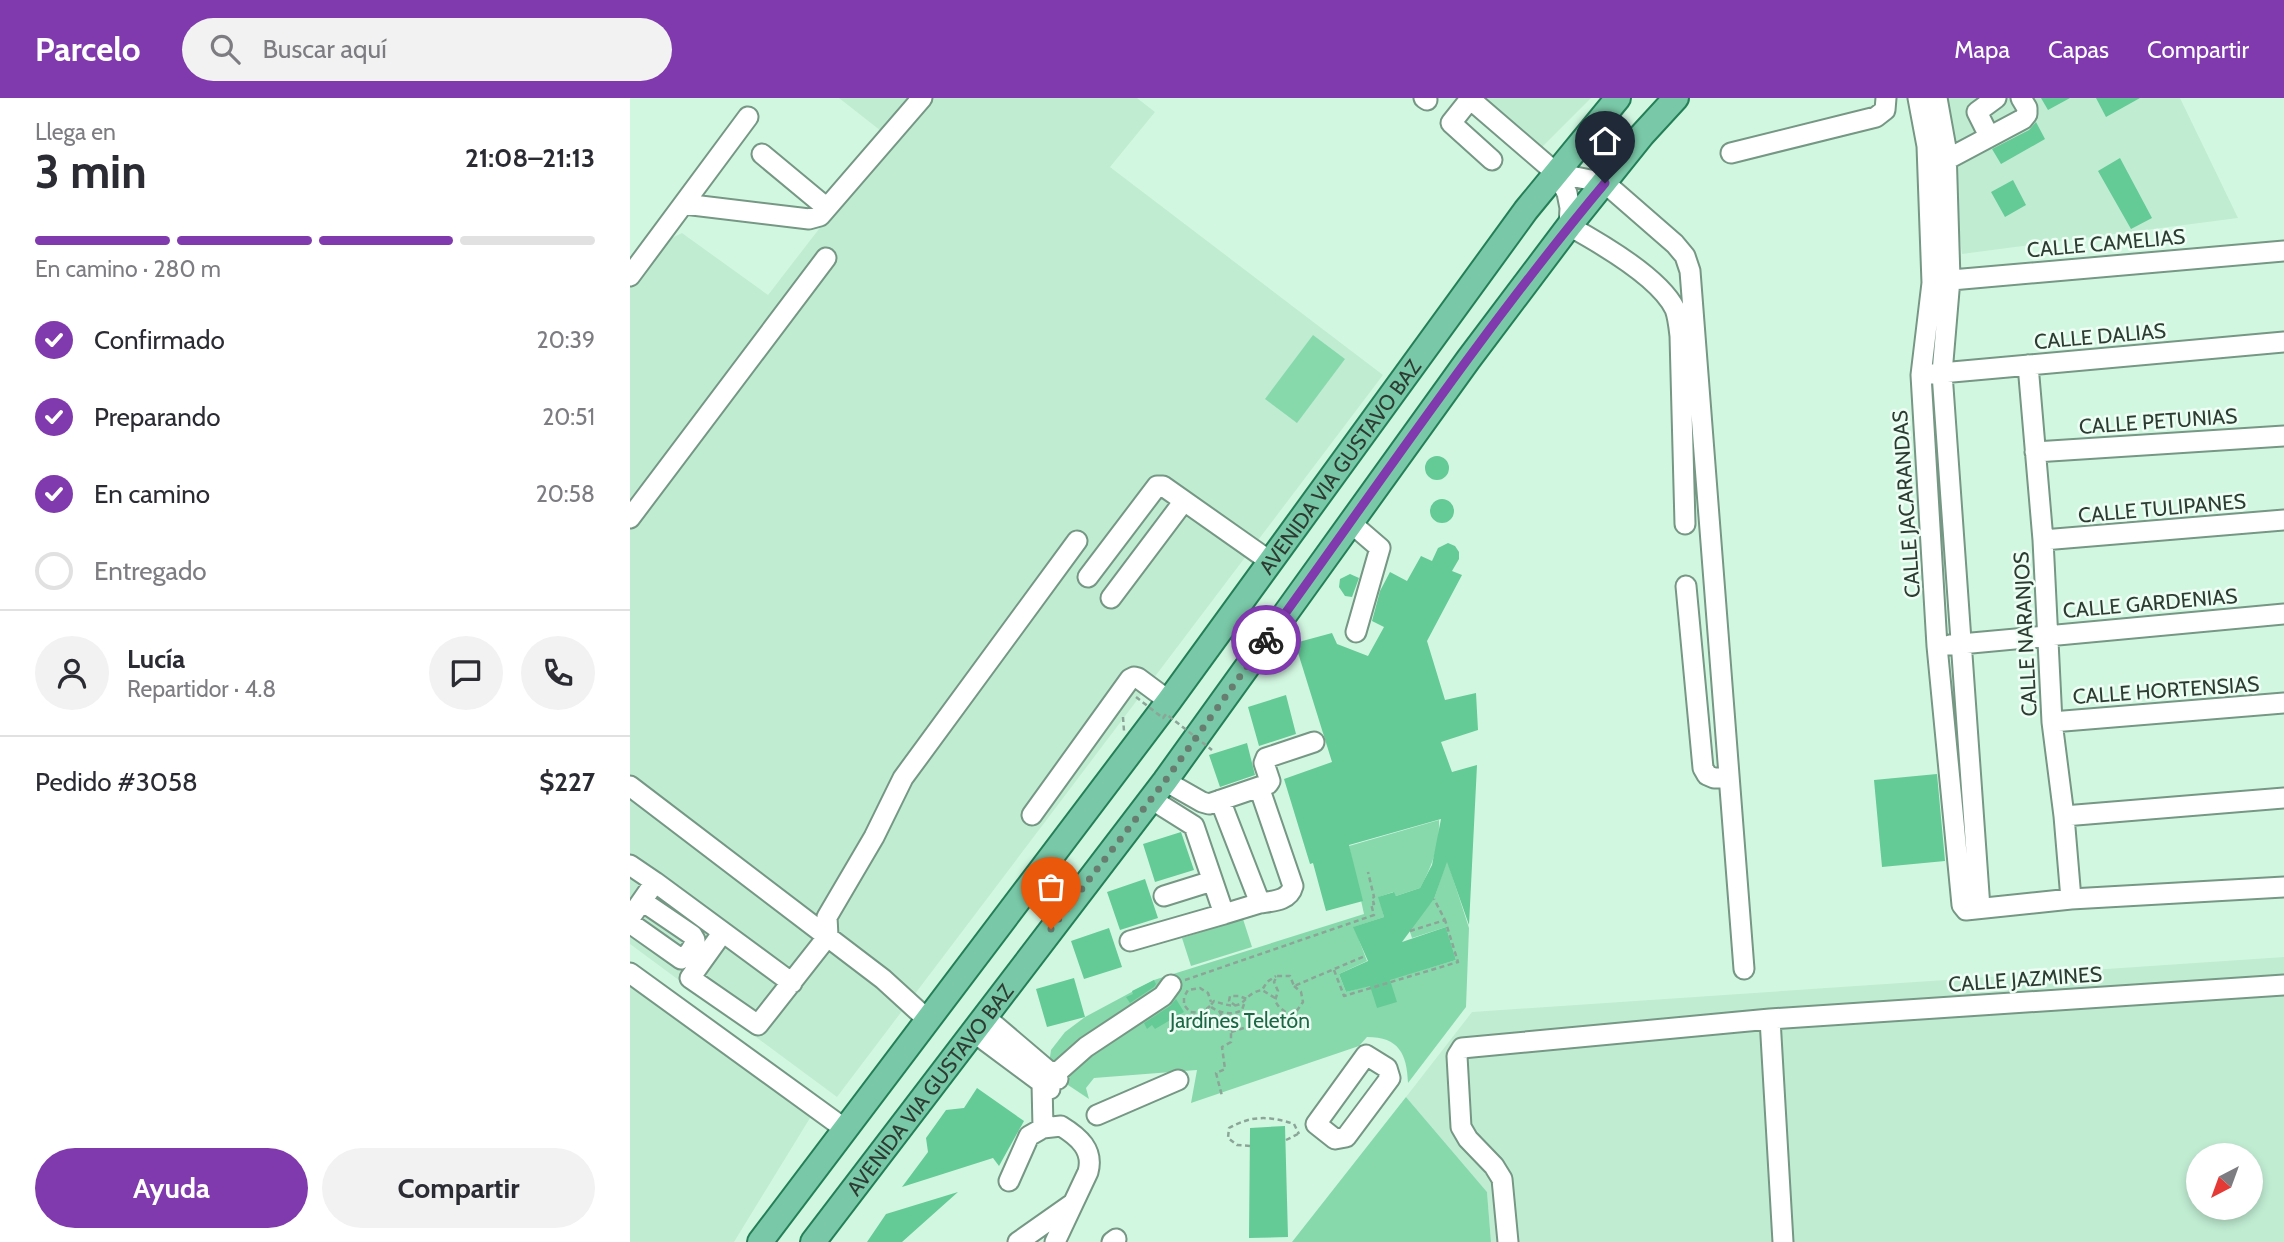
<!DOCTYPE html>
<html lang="es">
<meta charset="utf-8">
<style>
body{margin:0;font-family:Cabin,sans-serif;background:#f2f2f3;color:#2b2b33;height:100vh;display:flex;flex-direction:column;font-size:26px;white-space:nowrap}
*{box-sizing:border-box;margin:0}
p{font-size:23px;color:#7c7c81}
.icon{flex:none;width:38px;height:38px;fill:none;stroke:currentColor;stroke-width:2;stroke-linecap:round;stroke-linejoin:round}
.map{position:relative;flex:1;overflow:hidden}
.details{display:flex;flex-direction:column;background:#fff;width:630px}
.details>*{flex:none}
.needle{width:46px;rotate:221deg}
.buttons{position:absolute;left:1556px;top:1045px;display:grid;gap:14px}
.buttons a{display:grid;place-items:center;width:77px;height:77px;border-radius:50%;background:#fff;box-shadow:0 4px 10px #0003;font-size:35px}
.pin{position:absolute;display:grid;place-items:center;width:60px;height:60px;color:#fff;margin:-72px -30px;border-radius:50% 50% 50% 0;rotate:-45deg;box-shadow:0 0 7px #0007}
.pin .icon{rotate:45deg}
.courier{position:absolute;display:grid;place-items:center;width:70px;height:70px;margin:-35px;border:5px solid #803aad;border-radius:50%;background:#fff;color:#222;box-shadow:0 2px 9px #0007}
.headline em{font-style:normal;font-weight:700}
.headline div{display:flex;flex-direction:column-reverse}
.headline{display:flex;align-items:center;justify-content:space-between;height:119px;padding:0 35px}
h1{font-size:46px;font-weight:700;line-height:52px}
.bar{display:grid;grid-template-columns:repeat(4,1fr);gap:10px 7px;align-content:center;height:84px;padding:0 35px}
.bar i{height:9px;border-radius:5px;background:#e1e1e2}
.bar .current{background:#803aad}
.bar p{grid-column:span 4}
.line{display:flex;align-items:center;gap:18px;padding:0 35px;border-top:2px solid #e1e1e2}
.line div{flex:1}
.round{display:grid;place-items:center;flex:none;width:74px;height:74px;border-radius:37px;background:#f2f2f3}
ol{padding:0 35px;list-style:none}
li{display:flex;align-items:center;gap:21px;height:77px}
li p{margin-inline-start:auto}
li .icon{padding:7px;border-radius:50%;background:#803aad;color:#fff;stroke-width:4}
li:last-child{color:#7c7c81}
li i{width:38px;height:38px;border:4px solid #e1e1e2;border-radius:50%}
.primary-button{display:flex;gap:14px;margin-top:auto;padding:14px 35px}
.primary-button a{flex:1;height:80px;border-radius:42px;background:#803aad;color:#fff;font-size:28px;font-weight:700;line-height:80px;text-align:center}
.primary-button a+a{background:#f2f2f3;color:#2b2b33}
header{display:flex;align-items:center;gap:42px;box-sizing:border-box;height:98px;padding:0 35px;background:#803aad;color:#fff}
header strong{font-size:33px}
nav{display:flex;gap:38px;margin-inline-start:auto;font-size:24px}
.search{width:490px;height:63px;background:#f2f2f3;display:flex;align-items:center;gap:18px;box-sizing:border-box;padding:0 24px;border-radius:38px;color:#7c7c81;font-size:26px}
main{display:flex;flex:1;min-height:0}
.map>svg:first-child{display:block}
.built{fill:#c0ecd2;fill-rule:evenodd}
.green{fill:#87d9ac}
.building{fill:#64ca96}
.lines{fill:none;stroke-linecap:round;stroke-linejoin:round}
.minor-casing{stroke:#759784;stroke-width:23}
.major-casing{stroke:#247f58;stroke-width:28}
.path{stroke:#8ba696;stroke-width:2.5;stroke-dasharray:5 3.5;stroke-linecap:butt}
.minor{stroke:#fff;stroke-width:19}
.major{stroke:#79c8a7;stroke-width:24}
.path-bridge{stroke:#8ba696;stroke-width:2.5;stroke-dasharray:5 3.5;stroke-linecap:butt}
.done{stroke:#677d70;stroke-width:7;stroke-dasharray:0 12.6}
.route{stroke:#803aad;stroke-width:9}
.labels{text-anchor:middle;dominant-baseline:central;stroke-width:5;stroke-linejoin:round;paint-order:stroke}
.street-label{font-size:21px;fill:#2d3c33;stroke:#effef5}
.park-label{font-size:21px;fill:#1c6745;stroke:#effef5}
</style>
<header>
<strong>Parcelo</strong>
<div class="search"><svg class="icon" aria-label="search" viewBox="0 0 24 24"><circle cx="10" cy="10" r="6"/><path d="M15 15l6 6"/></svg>Buscar aquí</div>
<nav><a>Mapa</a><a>Capas</a><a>Compartir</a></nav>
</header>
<main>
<section class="details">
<div class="headline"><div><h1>3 min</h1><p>Llega en</p></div><em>21:08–21:13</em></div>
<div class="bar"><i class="current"></i><i class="current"></i><i class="current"></i><i></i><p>En camino · 280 m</p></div>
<ol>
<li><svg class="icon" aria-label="check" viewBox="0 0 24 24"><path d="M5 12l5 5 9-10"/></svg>Confirmado<p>20:39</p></li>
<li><svg class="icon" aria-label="check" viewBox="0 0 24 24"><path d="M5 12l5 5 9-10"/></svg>Preparando<p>20:51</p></li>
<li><svg class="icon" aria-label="check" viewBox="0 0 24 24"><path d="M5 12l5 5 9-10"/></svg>En camino<p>20:58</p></li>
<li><i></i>Entregado</li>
</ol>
<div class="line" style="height:126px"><a class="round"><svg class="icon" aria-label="person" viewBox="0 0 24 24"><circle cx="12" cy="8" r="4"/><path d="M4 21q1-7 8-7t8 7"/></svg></a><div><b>Lucía</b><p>Repartidor · 4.8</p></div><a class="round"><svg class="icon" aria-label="chat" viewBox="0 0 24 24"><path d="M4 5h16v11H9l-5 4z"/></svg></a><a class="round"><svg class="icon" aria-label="phone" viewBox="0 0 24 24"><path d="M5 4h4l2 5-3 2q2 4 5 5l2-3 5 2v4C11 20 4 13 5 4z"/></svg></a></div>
<div class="line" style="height:91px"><div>Pedido #3058</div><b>$227</b></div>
<div class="primary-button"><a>Ayuda</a><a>Compartir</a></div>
</section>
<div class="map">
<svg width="1654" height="1144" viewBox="0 0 1654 1144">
<rect width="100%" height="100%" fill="#d2f7e1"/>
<!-- built -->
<path class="built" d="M 209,0 L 507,0 L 525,14 L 480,69 L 753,277 L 207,999 L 0,846 L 0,182 L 25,148 L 52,135 L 138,197 L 219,92 L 224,96 L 265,44 Z
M 825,0 L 961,0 L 899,62 Z
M 1310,0 L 1550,0 L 1608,120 L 1332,156 L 1320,57 Z
M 1654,859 L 1654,1144 L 861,1144 L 857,1094 L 776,999 L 842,914 ZM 1568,1057 L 1620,1057 L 1620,1110 L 1568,1110 Z
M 0,866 L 188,1007 L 104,1144 L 0,1144 Z"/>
<!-- green -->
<path class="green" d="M 683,237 L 715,261 L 667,325 L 635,301 Z
M 809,722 C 810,746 802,769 790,790 L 766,798 L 763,794 L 749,799 L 754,819 L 724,829 L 737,863 L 709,876 L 716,894 L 826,862 L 816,829 L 782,840 L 779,831 L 804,801 L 817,762 L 839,830 L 836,909 L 778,985 C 777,956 769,939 737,939 L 729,948 L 561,1005 L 567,972 L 464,980 L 456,990 L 459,1001 L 435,985 L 419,966 L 421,952 L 435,934 L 455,919 L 524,882 L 734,816 L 719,748 Z
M 613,821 L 622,849 L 561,868 L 552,840 Z
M 776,999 L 857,1094 L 861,1144 L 662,1144 Z"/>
<!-- building -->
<path class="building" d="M 1411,0 L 1440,0 L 1418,12 Z
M 1466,0 L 1510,0 L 1476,19 Z
M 1406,24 L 1415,41 L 1371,66 L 1362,51 L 1399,32 Z
M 1490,60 L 1522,120 L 1501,131 L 1468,73 Z
M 1383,82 L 1396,107 L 1375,119 L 1361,94 Z
M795 370a12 12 0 1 1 24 0a12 12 0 1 1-24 0Z
M800 413a12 12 0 1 1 24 0a12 12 0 1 1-24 0Z
M 818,445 L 825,448 L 829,454 L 829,461 L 822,473 L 832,477 L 797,543 L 815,602 L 846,595 L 848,632 L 811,644 L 822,674 L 847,667 L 839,827 L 817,764 L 804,801 L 772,844 L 816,829 L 826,862 L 760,882 L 767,904 L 747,910 L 740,888 L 716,894 L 709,876 L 738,863 L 723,829 L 754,819 L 748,799 L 764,794 L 766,798 L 790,790 L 802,767 L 811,721 L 719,747 L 733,803 L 696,813 L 683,765 L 680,766 L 654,681 L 702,664 L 665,545 L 702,535 L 707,546 L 738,558 L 754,529 L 742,523 L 750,493 L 760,474 L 777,483 L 791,458 L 802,463 L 808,450 Z
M 720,476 L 729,480 L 722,499 L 715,498 L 709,489 L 710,481 Z
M 656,597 L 666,636 L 629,648 L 618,609 Z
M 617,645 L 625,677 L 590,689 L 579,657 Z
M 1307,676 L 1315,763 L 1252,769 L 1244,682 Z
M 551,734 L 564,772 L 525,784 L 513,746 Z
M 515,781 L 528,820 L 490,832 L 477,794 Z
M 479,830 L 492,869 L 454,881 L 441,843 Z
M 444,880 L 455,919 L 417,929 L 406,891 Z
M 524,882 L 526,886 L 524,889 L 500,905 L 496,899 L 503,896 L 502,893 Z
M 546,901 L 554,914 L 525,931 L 522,927 L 517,931 L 514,925 L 540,908 Z
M 347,990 L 394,1023 L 369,1068 L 363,1060 L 272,1089 L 298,1054 L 296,1040 L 316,1012 L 334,1010 Z
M 655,1028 L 658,1139 L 619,1140 L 620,1030 Z
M 328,1094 L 272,1144 L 237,1144 L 256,1116 Z"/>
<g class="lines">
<!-- minor casing -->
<g class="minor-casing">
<path id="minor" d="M 794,0 L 797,2
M 839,0 L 926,75 L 937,95 L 940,110 L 939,128 C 970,145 1030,180 1045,211 C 1048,219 1049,229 1050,238 L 1055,426
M 1288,0 L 1297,48 L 1302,185 L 1291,277 L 1307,548 L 1332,807 L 1336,812 L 1441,801 L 1654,789
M 1307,0 L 1316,50 L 1320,181 L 1312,275 L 1350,810
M 840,1 L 821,25 L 862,62
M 1359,38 L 1347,14 L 1366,0
M 1101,55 L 1246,19 L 1255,12 L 1256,0
M 132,56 L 197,110
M 1316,62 L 1393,21 L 1397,16 L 1397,10 L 1391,0
M 926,75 L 975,85 L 1045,146 L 1055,158 L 1060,173 L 1114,871
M 54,106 L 179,121 L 190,118 L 292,0
M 0,178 L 118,19
M 1310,183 L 1654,153
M 1398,267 L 1413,442 L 1422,624 L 1434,718 L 1441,801
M 1300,276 L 1654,244
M 1405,354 L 1654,338
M 0,420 L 196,160
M 721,425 L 750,450 L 726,534
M 1413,442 L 1654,422
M 458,479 L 527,388 L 533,388 L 641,464
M 1056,488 L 1073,670 L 1077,677 L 1084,680 L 1099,680
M 481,500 L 554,403
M 1320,547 L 1654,516
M 1422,624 L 1654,605
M 535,683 L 572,704 L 579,706 L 638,686 L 640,683 L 634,665 L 636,660 L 684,644
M 0,688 L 253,881 L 298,922
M 590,702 L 630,805 C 643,803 659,803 663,788 L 629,689
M 402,717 L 500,581 L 504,579 L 508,580 L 539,603
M 1434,718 L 1654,700
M 0,767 L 25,784
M 534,798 L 582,783
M 594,816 L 630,805
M 0,820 L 25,784 L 162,885
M 0,825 L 51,861 C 58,858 64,849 65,842 L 62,837 L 12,803
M 93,834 L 60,880 L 128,927 L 198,838 L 197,819 L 244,739 L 273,680 L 447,443
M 500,843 L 594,816 L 564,728 L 521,701
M 0,875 L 215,1031
M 354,918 L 428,981
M 1140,921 L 1153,1144
M 342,933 L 420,991
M 736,957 L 757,970 L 760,980 L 716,1039 L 705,1041 L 686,1026 Z
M 467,1017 L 548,982
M 413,1030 L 412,985 L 420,975 L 430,972 L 456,949 L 533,898 L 541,887
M 379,1083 L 399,1038 L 413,1030 L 431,1028 C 449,1039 464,1052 458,1074 L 425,1144
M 388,1144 L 442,1106
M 482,1144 L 486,1141
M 878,1144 L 872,1081 L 864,1068 L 838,1041 L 831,1029 L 827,958 L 832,950 L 1140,921 L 1654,887"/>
</g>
<!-- major casing -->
<g class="major-casing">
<g id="major">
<path id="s1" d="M 130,1144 L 539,603 L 896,112 L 988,0"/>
<path id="s2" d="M 183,1144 L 535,683 L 838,262 L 939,128 L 1012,37 L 1046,0"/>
</g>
</g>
<!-- path -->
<path class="path" d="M 493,619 L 494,633
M 780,833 L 815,822 L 804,801
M 704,872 L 714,898 L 828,864 L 815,822
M 555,882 L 744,817 L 741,806 L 744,806 L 742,800 L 744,799 L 738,774
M 664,888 L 671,894 L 673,904 L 666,914 L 657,915 L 649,909 L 645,903 L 648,893 L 644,884 L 647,878 L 660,878 L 664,888 L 735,858
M 645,900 L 632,892 L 637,884 L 646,878
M 614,906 L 612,912 C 602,918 588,915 580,908 L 584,903 C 620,916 608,897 632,892
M 580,908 L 572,915 L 560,914 L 554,907 L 554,899 L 558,892 L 570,890 L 578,895 L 581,904
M 606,908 L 599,903 L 600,898 L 609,898 L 617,901
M 589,913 L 601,934 L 601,944 L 592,949 L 595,971 L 586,975 L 592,998
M 601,934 L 620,928
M 656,1042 L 668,1036
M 620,1048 L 607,1047 L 598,1040 L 599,1030 C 622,1017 640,1018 664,1026 L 669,1036"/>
<!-- minor -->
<use href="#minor" class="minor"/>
<!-- major -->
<use href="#major" class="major"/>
<!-- path-bridge -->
<path class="path-bridge" d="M 506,599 L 533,620 L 536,616 L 582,652"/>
</g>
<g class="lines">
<!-- done -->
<path class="done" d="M 421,831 L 535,683 L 636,542"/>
<!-- route -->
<path class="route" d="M 636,542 C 747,389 853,231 975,85"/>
</g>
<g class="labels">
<!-- street labels -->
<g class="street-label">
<text transform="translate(1476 145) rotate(-5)">CALLE CAMELIAS</text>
<text transform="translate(1470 238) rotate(-5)">CALLE DALIAS</text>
<text transform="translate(1528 323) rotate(-4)">CALLE PETUNIAS</text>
<text stroke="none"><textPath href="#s1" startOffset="968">AVENIDA VIA GUSTAVO BAZ</textPath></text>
<text transform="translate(1276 406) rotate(-94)">CALLE JACARANDAS</text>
<text transform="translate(1532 410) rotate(-5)">CALLE TULIPANES</text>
<text transform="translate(1520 505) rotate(-5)">CALLE GARDENIAS</text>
<text transform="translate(1395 536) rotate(-93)">CALLE NARANJOS</text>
<text transform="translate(1536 592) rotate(-4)">CALLE HORTENSIAS</text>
<text transform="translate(1395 881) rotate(-4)">CALLE JAZMINES</text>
<text stroke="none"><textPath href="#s2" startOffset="192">AVENIDA VIA GUSTAVO BAZ</textPath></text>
</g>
<!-- park labels -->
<g class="park-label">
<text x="610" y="922">Jardínes Teletón</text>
</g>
</g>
</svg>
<div class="buttons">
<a><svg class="needle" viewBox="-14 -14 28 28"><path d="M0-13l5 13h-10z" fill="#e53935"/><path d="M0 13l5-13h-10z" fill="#7c7c81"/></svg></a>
</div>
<div class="pin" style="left:421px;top:831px;background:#ea580c"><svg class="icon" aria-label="bag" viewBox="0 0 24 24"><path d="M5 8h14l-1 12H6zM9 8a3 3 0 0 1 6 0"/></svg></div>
<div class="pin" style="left:975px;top:85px;background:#1f2937"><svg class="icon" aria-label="home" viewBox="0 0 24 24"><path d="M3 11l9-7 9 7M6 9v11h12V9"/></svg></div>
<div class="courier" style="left:636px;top:542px"><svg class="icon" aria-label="bike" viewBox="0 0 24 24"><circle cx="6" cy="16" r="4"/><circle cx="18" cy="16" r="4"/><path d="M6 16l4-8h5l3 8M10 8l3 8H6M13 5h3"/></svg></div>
</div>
</main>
